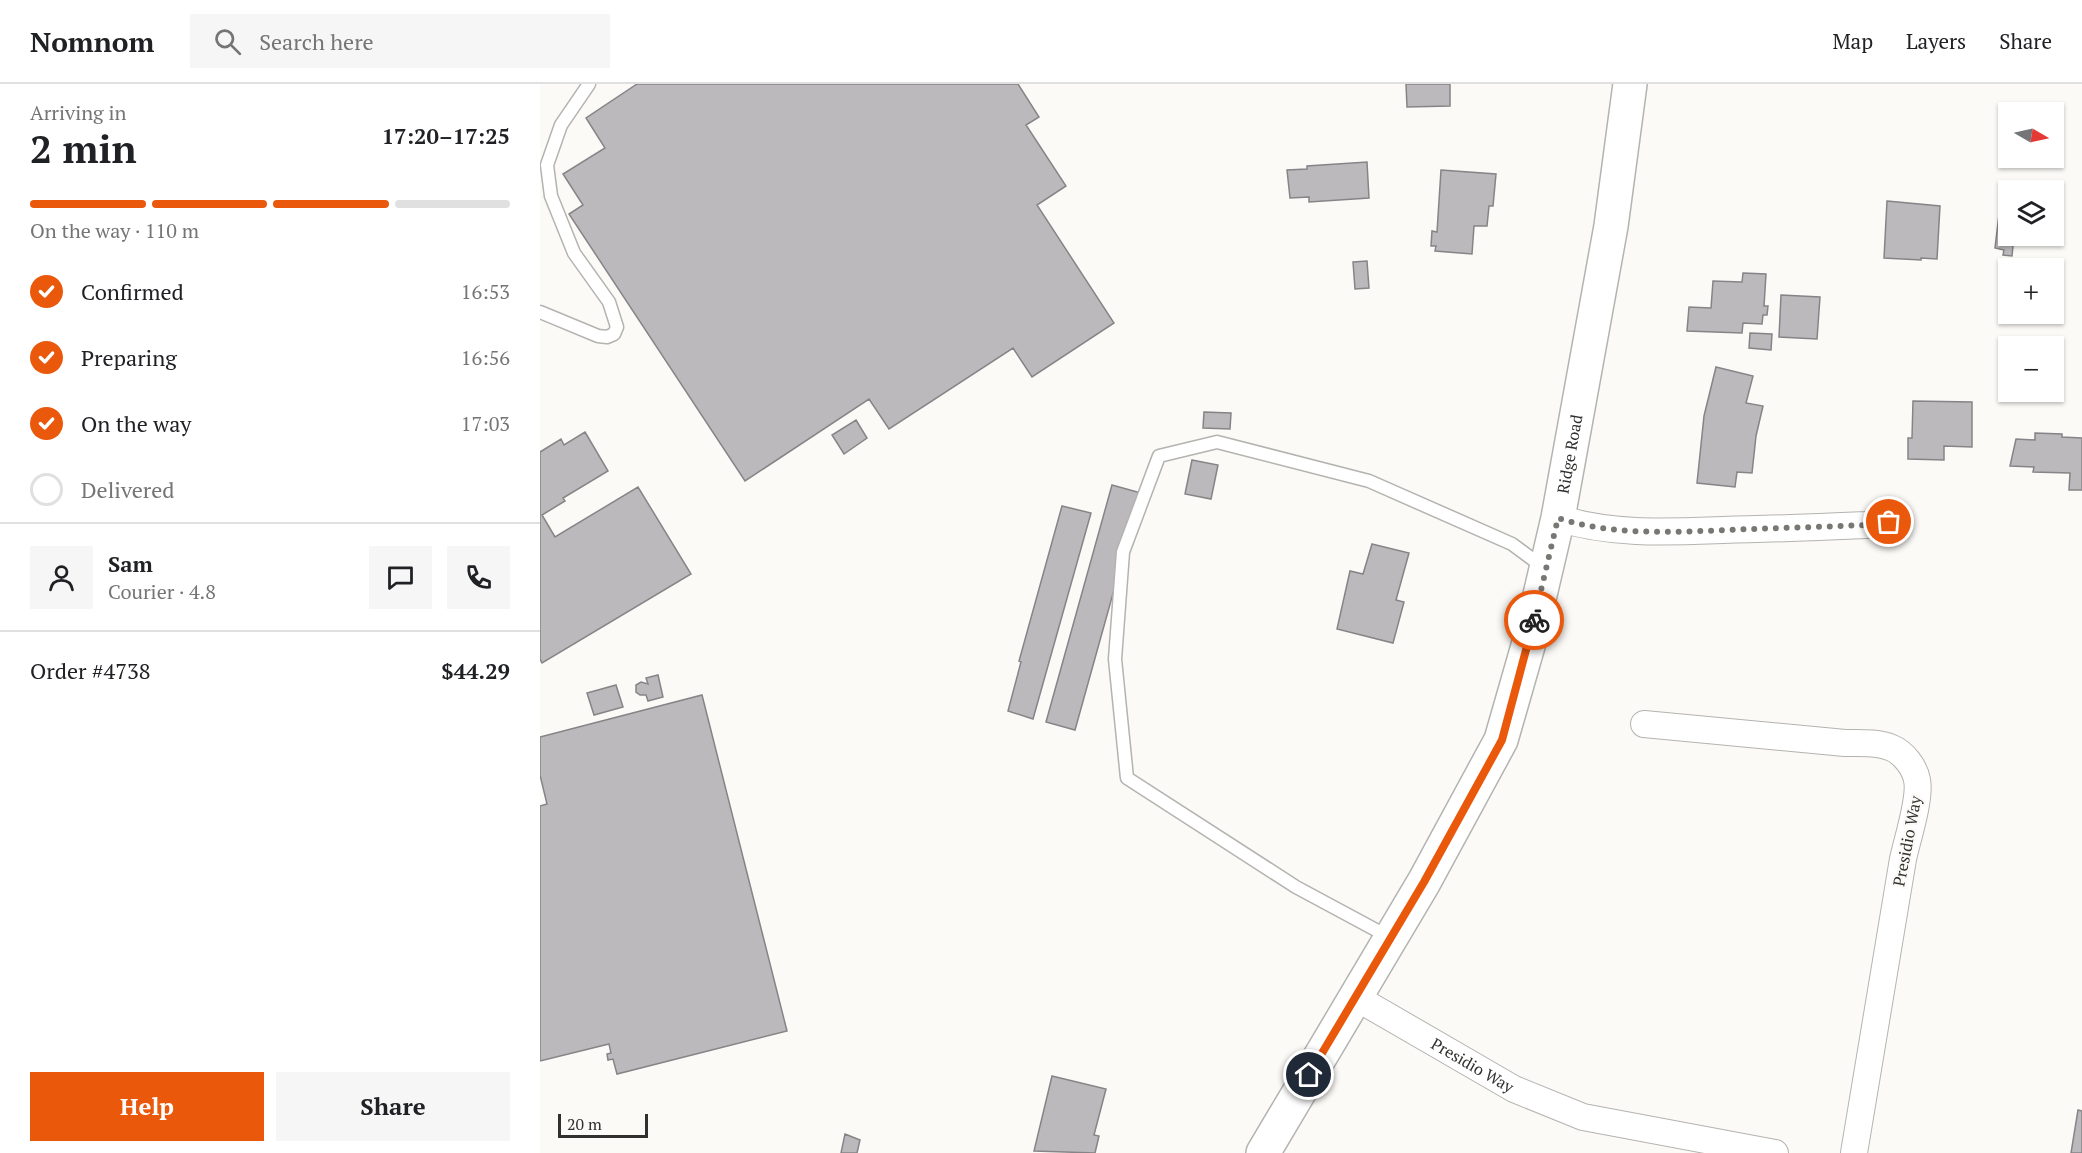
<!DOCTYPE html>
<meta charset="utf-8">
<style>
body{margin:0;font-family:"PT Serif",serif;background:#f6f6f6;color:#202124;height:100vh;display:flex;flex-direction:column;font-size:22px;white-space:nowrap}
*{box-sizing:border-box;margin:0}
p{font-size:20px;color:#757577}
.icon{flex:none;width:33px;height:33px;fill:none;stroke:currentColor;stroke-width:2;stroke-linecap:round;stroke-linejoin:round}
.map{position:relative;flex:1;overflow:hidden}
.sheet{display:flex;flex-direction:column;background:#fff;width:540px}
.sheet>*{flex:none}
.needle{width:39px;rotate:99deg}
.buttons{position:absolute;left:1458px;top:18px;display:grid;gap:12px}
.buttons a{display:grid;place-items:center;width:66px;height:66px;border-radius:0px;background:#fff;box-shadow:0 2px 4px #0004;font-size:30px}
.scale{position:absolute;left:18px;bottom:15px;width:90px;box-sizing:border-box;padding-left:6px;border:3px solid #30302e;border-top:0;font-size:16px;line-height:21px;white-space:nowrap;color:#30302e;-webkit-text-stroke:4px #fcfaf7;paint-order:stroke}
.pin{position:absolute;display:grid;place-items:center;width:51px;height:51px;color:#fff;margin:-26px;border:3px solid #fff;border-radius:50%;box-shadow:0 2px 6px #0007}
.courier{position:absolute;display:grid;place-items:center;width:60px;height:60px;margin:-30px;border:4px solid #ea580c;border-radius:50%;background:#fff;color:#222;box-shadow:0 2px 8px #0007}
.summary em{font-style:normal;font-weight:700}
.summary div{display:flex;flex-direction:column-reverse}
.summary{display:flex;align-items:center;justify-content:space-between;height:102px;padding:0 30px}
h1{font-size:39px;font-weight:700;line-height:45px}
.bar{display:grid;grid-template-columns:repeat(4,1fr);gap:9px 6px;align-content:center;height:72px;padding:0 30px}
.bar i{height:8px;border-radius:4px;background:#e0e0e0}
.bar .selected{background:#ea580c}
.bar p{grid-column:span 4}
.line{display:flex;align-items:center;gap:15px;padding:0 30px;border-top:2px solid #e0e0e0}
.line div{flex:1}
.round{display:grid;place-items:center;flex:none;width:63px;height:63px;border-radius:0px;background:#f6f6f6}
ol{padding:0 30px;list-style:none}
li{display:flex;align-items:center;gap:18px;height:66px}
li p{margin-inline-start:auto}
li .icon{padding:6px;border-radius:50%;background:#ea580c;color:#fff;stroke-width:4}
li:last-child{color:#757577}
li i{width:33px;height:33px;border:3px solid #e0e0e0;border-radius:50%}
.cta{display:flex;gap:12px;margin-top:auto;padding:12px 30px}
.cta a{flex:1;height:69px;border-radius:0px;background:#ea580c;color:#fff;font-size:24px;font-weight:700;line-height:69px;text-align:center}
.cta a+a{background:#f6f6f6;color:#202124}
header{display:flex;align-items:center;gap:36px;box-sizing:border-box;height:84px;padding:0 30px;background:#fff;border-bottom:2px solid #e0e0e0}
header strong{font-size:28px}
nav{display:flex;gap:33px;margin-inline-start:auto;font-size:21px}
.search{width:420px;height:54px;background:#f6f6f6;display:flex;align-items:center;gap:15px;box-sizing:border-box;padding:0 21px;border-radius:0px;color:#757577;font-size:22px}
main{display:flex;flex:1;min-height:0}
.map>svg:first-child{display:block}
.building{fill:#bcb9bc;stroke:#868486;stroke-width:1.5}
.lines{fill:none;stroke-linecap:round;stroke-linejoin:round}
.lane-casing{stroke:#b4b3b0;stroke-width:15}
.street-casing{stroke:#b4b3b0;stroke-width:28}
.secondary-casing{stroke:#b4b3b0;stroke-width:36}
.lane{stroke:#fff;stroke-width:12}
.street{stroke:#fff;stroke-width:26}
.secondary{stroke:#fff;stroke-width:33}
.done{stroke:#777774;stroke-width:6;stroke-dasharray:0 10.8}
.route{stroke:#ea580c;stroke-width:8}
.labels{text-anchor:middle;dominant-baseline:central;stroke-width:5;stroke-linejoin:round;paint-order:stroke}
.street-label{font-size:16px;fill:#30302e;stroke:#fcfaf7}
</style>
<header>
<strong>Nomnom</strong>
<div class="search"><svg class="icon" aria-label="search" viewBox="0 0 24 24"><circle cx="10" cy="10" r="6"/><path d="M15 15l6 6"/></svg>Search here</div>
<nav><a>Map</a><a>Layers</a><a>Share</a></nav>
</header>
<main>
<section class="sheet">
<div class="summary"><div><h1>2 min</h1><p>Arriving in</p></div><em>17:20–17:25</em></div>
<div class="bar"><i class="selected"></i><i class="selected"></i><i class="selected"></i><i></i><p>On the way · 110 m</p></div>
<ol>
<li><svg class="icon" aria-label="check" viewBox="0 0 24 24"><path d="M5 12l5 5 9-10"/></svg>Confirmed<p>16:53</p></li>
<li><svg class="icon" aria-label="check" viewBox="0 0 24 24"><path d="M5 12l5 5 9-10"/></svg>Preparing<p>16:56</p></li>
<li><svg class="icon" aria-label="check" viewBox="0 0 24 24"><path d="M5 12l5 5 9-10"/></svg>On the way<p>17:03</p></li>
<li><i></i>Delivered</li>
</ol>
<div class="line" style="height:108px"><a class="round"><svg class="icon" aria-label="person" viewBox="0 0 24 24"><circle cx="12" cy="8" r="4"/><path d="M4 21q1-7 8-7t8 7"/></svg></a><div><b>Sam</b><p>Courier · 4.8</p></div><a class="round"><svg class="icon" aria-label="chat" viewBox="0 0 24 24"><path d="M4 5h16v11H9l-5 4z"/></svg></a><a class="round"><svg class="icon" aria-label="phone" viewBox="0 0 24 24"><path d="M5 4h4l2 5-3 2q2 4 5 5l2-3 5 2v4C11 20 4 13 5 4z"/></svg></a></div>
<div class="line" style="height:78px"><div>Order #4738</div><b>$44.29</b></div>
<div class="cta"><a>Help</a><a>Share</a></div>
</section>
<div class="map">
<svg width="1542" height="1069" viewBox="0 0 1542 1069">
<rect width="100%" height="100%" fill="#fcfaf7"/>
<!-- building -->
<path class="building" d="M 97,0 L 478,0 L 499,33 L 486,41 L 526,102 L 497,121 L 574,239 L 492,293 L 473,264 L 349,345 L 329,315 L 205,397 L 29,130 L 43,121 L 23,90 L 65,64 L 46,34 Z
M 866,0 L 910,0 L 910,22 L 867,23 Z
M 827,78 L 829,114 L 769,118 L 769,113 L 750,114 L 747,86 L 767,85 L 767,82 Z
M 901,86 L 956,90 L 953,122 L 949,122 L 947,142 L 934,142 L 932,170 L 895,167 L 896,162 L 891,162 L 892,147 L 897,148 Z
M 1463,97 L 1481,99 L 1480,106 L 1468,106 L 1468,152 L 1474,152 L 1472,172 L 1463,171 L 1464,166 L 1455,164 Z
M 1347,117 L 1400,122 L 1397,175 L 1381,174 L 1381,176 L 1344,174 Z
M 827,177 L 829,204 L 815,205 L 813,178 Z
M 1203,189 L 1226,190 L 1224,222 L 1228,222 L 1227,231 L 1223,231 L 1222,240 L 1203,239 L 1202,249 L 1147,247 L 1149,223 L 1171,224 L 1173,197 L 1202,198 Z
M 1241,211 L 1280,213 L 1277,255 L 1239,253 Z
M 1210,249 L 1232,250 L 1231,266 L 1209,264 Z
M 1176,283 L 1213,292 L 1206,319 L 1223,322 L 1216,352 L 1212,389 L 1197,388 L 1195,403 L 1157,399 L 1164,332 Z
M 1373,317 L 1432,318 L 1432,363 L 1404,362 L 1404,376 L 1368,375 L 1368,354 L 1372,354 Z
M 664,328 L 691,329 L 690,345 L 663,344 Z
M 316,336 L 327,354 L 304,370 L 292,351 Z
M 45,348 L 68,387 L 23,414 L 25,417 L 2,431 L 15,453 L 98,403 L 151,490 L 2,579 L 0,575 L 0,368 L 21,355 L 24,361 Z
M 1495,349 L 1522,350 L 1522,353 L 1542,354 L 1542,406 L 1529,406 L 1530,389 L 1493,388 L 1494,383 L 1470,382 L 1476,355 L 1495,356 Z
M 652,376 L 678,381 L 671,415 L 645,410 Z
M 572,401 L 601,409 L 535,646 L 506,638 Z
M 522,422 L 551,429 L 493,635 L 468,627 L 481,578 L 479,577 Z
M 832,460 L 869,469 L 856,516 L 864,518 L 853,559 L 797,545 L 810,487 L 823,490 Z
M 118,591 L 123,613 L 108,617 L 106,611 L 100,611 L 96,608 L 96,601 L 101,598 L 108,600 L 106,594 Z
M 76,601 L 83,623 L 54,631 L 47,609 Z
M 162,611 L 247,947 L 77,990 L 73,975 L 68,976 L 67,970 L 71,969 L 69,960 L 0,977 L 0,722 L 7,720 L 0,691 L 0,653 Z
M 512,992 L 566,1005 L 554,1051 L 559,1052 L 555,1069 L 494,1067 Z
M 1538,1026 L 1542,1027 L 1542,1069 L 1531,1069 Z
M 305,1050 L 320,1056 L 317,1069 L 301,1069 Z"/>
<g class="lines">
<!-- lane casing -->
<g class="lane-casing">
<path id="lane" d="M 0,228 L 58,252 L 67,253 L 74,250 L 77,243 L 69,218 L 34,169 L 11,112 L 7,81 L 21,41 L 49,0
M 849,853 L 756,803 L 587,694 L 575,575 L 583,468 L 619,372 L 677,358 L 829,397 L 972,460 L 1003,483"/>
</g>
<!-- street casing -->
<g class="street-casing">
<g id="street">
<path d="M 1018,434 C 1071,451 1128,448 1183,446 C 1231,445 1279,443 1326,441 L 1349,438"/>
<path d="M 1104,640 L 1305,659 C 1321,659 1338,658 1352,664 C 1364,669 1375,684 1377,696 C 1381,714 1367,756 1363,775 L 1314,1069"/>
<path id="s1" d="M 815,913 L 974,1005 L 1043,1033 L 1235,1069"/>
</g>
</g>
<!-- secondary casing -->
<g class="secondary-casing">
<g id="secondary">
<path id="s2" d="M 723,1069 L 884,798 L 961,656 L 988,562 L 1018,434 L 1071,142 L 1090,0"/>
</g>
</g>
<!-- lane -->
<use href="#lane" class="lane"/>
<!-- street -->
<use href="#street" class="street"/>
<!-- secondary -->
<use href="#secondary" class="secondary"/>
</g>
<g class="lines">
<!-- done -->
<path class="done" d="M 994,536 L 1018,434 C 1073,452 1131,448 1188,446 C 1234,444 1280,443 1326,441 L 1349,438"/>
<!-- route -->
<path class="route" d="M 769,991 L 884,798 L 962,656 L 994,536"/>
</g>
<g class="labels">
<!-- street labels -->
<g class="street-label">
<text stroke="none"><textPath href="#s2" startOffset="771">Ridge Road</textPath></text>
<text transform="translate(1367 757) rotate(-79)">Presidio Way</text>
<text stroke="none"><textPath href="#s1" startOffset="136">Presidio Way</textPath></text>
</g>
</g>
</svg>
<div class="buttons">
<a><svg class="needle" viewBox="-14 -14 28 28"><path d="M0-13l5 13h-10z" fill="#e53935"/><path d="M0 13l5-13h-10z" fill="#757577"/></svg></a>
<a><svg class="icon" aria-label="layers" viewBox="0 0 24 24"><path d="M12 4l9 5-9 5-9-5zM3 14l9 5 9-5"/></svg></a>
<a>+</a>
<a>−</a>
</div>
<div class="scale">20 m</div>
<div class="pin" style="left:1349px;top:438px;background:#ea580c"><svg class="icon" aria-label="bag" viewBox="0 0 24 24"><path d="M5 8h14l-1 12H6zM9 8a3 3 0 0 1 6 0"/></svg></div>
<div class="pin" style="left:769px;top:991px;background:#1f2937"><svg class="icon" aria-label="home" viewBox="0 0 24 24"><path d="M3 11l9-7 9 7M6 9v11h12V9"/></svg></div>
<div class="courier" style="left:994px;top:536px"><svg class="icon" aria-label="bike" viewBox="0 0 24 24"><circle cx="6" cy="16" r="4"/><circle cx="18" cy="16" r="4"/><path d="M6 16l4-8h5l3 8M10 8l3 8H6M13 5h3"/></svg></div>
</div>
</main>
